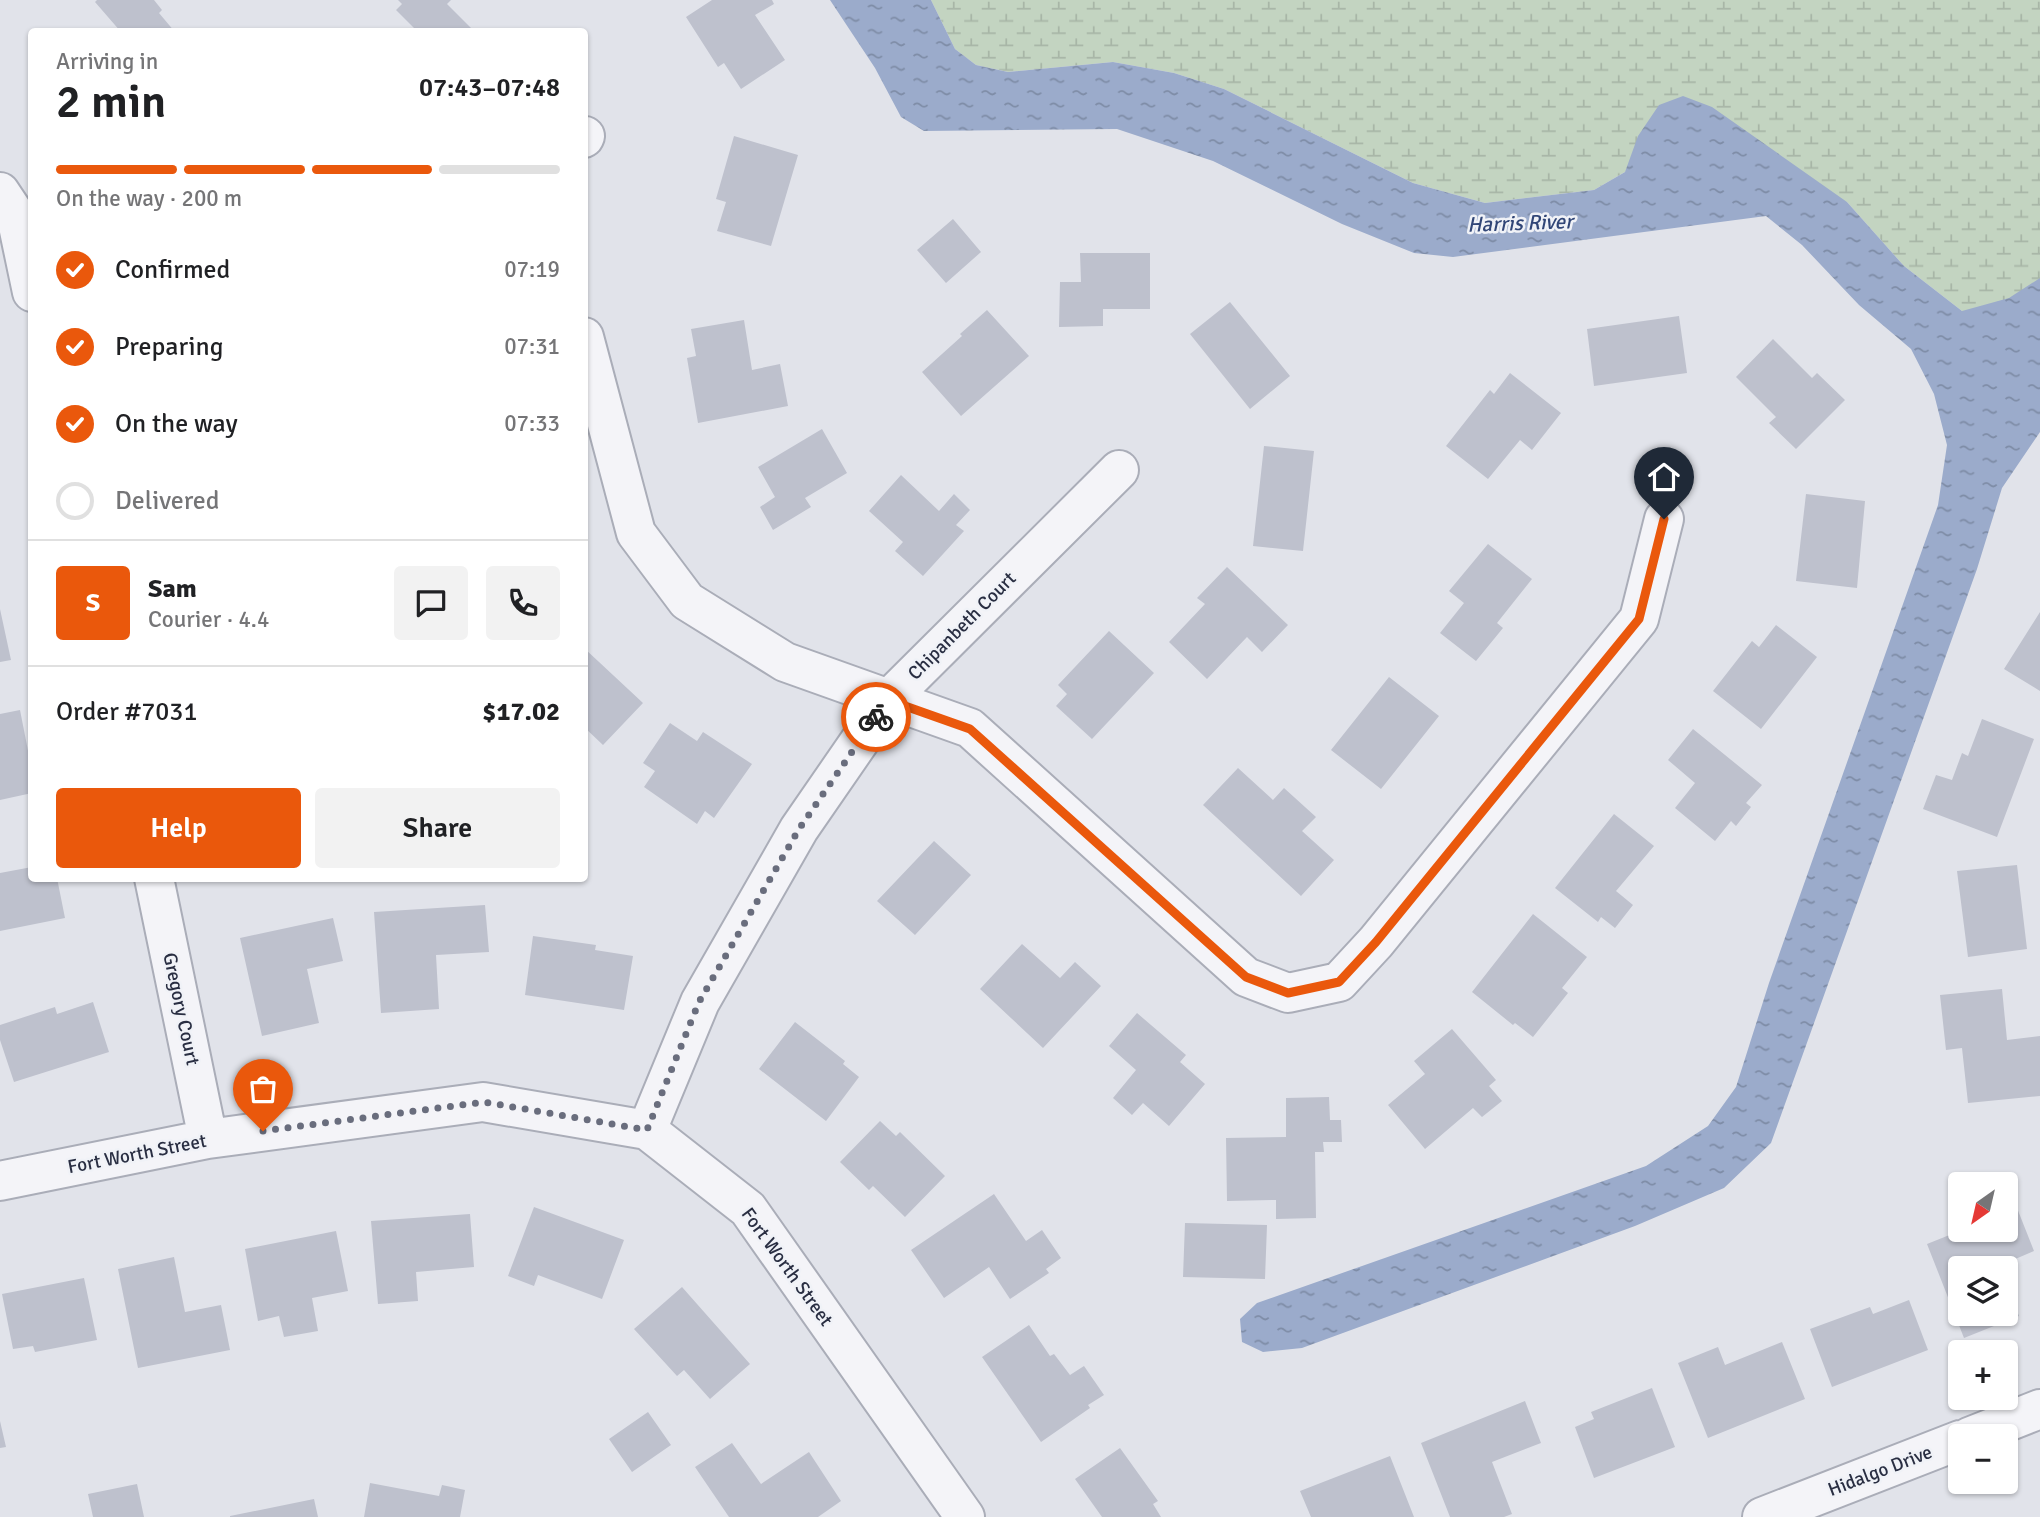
<!DOCTYPE html>
<meta charset="utf-8">
<style>
body{margin:0;font-family:Signika,sans-serif;background:#f2f2f2;color:#202124;height:100vh;display:flex;flex-direction:column;font-size:26px;white-space:nowrap}
*{box-sizing:border-box;margin:0}
p{font-size:23px;color:#757577}
.icon{flex:none;width:38px;height:38px;fill:none;stroke:currentColor;stroke-width:2;stroke-linecap:round;stroke-linejoin:round}
.map{position:relative;flex:1;overflow:hidden}
.side{position:absolute;left:28px;top:28px;width:560px;height:854px;display:flex;flex-direction:column;background:#fff;border-radius:7px;box-shadow:0 2px 5px #0004}
.side>*{flex:none}
.needle{width:46px;rotate:214deg}
.controls{position:absolute;left:1948px;top:1172px;display:grid;gap:14px}
.controls a{display:grid;place-items:center;width:70px;height:70px;border-radius:7px;background:#fff;box-shadow:0 2px 5px #0004;font-size:35px}
.pin{position:absolute;display:grid;place-items:center;width:60px;height:60px;color:#fff;margin:-72px -30px;border-radius:50% 50% 50% 0;rotate:-45deg;box-shadow:0 0 7px #0007}
.pin .icon{rotate:45deg}
.courier{position:absolute;display:grid;place-items:center;width:70px;height:70px;margin:-35px;border:5px solid #ea580c;border-radius:50%;background:#fff;color:#222;box-shadow:0 2px 9px #0007}
.summary em{font-style:normal;font-weight:600}
.summary div{display:flex;flex-direction:column-reverse}
.summary{display:flex;align-items:center;justify-content:space-between;height:119px;padding:0 28px}
h1{font-size:46px;font-weight:600;line-height:52px}
.bar{display:grid;grid-template-columns:repeat(4,1fr);gap:10px 7px;align-content:center;height:84px;padding:0 28px}
.bar i{height:9px;border-radius:5px;background:#e0e0e0}
.bar .active{background:#ea580c}
.bar p{grid-column:span 4}
.line{display:flex;align-items:center;gap:18px;padding:0 28px;border-top:2px solid #e0e0e0}
.line div{flex:1}
.round{display:grid;place-items:center;flex:none;width:74px;height:74px;border-radius:7px;background:#f2f2f2}
ol{padding:0 28px;list-style:none}
li{display:flex;align-items:center;gap:21px;height:77px}
li p{margin-inline-start:auto}
li .icon{padding:7px;border-radius:50%;background:#ea580c;color:#fff;stroke-width:4}
li:last-child{color:#757577}
li i{width:38px;height:38px;border:4px solid #e0e0e0;border-radius:50%}
.action{display:flex;gap:14px;margin-top:auto;padding:14px 28px}
.action a{flex:1;height:80px;border-radius:7px;background:#ea580c;color:#fff;font-size:28px;font-weight:600;line-height:80px;text-align:center}
.action a+a{background:#f2f2f2;color:#202124}
.map>svg:first-child{display:block}
.wetland{fill:url(#wetland-marsh)}
.water{fill:url(#water-ripples)}
.building{fill:#bec1cd}
.lines{fill:none;stroke-linecap:round;stroke-linejoin:round}
.minor-casing{stroke:#aaadb8;stroke-width:42}
.minor{stroke:#f4f4f8;stroke-width:38}
.done{stroke:#696d7d;stroke-width:7;stroke-dasharray:0 12.6}
.route{stroke:#ea580c;stroke-width:9}
.labels{text-anchor:middle;dominant-baseline:central;stroke-width:5;stroke-linejoin:round;paint-order:stroke}
.street-label{font-size:19px;fill:#292e42;stroke:#f0f2f7}
.water-label{font-size:21px;font-style:italic;fill:#314677;stroke:#f0f2f7}
</style>
<div class="map">
<svg width="2040" height="1517" viewBox="0 0 2040 1517">
<defs>
<pattern id="wetland-marsh" width="20" height="14" patternUnits="userSpaceOnUse" patternTransform="scale(1.75)"><rect width="20" height="14" fill="#c3d4c1"/><path d="M1 5h8M5 5V1M11 12h8M15 12V8" fill="none" stroke="#a8b6a7"/></pattern>
<pattern id="water-ripples" width="26" height="14" patternUnits="userSpaceOnUse" patternTransform="scale(1.75)"><rect width="26" height="14" fill="#9babcb"/><path d="M2 4q2-2 4 0t4 0M15 11q2-2 4 0t4 0" fill="none" stroke="#7e8ca6"/></pattern>
</defs>
<rect width="100%" height="100%" fill="#e1e3ea"/>
<!-- wetland -->
<path class="wetland" d="M 931,0 L 2040,0 L 2040,335 L 1962,311 L 1904,266 L 1847,202 L 1654,155 L 1594,190 L 1485,203 L 1413,183 L 1224,89 L 1174,73 L 1113,62 L 1008,72 L 976,65 L 955,49 Z"/>
<!-- water -->
<path class="water" d="M 830,0 L 931,0 L 955,49 L 976,65 L 1008,72 L 1113,62 L 1174,73 L 1224,89 L 1413,183 L 1485,203 L 1594,190 L 1625,172 L 1638,136 L 1659,105 L 1683,96 L 1712,107 L 1847,202 L 1904,266 L 1962,311 L 2009,298 L 2040,278 L 2040,432 L 2002,488 L 1977,569 L 1771,1143 L 1724,1188 L 1635,1226 L 1302,1348 L 1263,1352 L 1242,1342 L 1240,1319 L 1257,1303 L 1646,1166 L 1708,1126 L 1736,1087 L 1769,983 L 1938,505 L 1947,445 L 1934,394 L 1911,349 L 1859,305 L 1802,245 L 1766,216 L 1453,257 L 1414,253 L 1342,224 L 1213,161 L 1117,129 L 924,131 L 901,117 L 875,68 Z"/>
<!-- building -->
<path class="building" d="M 97,0 L 154,0 L 162,10 L 159,13 L 175,32 L 121,32 L 95,2 Z
M 398,0 L 451,0 L 447,4 L 473,30 L 472,32 L 418,32 L 396,10 L 402,4 Z
M 712,0 L 772,0 L 774,4 L 755,15 L 785,60 L 741,89 L 724,63 L 718,67 L 686,17 Z
M 734,136 L 798,155 L 771,246 L 717,231 L 726,202 L 716,199 Z
M 953,219 L 981,252 L 946,283 L 917,250 Z
M 1080,253 L 1150,253 L 1150,309 L 1103,309 L 1103,326 L 1059,327 L 1060,282 L 1081,282 Z
M 1230,302 L 1290,376 L 1250,409 L 1190,334 Z
M 987,310 L 1029,356 L 961,416 L 922,372 L 962,336 L 960,334 Z
M 1679,316 L 1687,373 L 1594,386 L 1587,329 Z
M 744,320 L 752,370 L 780,364 L 788,406 L 698,423 L 687,358 L 696,356 L 691,329 Z
M 1773,339 L 1812,378 L 1817,373 L 1845,400 L 1796,449 L 1769,423 L 1776,417 L 1736,377 Z
M 1510,373 L 1561,413 L 1532,450 L 1520,440 L 1488,479 L 1446,446 L 1490,390 L 1494,394 Z
M 822,429 L 847,473 L 805,498 L 811,507 L 773,530 L 760,507 L 775,497 L 758,467 Z
M 1264,446 L 1314,451 L 1303,551 L 1253,546 Z
M 901,475 L 939,511 L 954,494 L 970,510 L 956,525 L 964,531 L 923,576 L 895,551 L 903,542 L 869,511 Z
M 1806,494 L 1865,501 L 1857,588 L 1796,581 Z
M 1488,544 L 1532,579 L 1497,623 L 1503,628 L 1476,661 L 1440,633 L 1464,603 L 1449,591 Z
M 1227,567 L 1288,625 L 1262,652 L 1247,637 L 1207,679 L 1169,642 L 1205,604 L 1197,598 Z
M 0,609 L 11,660 L 0,662 Z
M 2040,612 L 2040,691 L 2004,669 Z
M 1776,625 L 1817,657 L 1761,729 L 1713,691 L 1752,641 L 1759,647 Z
M 1109,631 L 1154,673 L 1092,739 L 1056,706 L 1067,694 L 1058,685 Z
M 584,648 L 643,703 L 603,745 L 584,727 Z
M 1389,677 L 1439,716 L 1381,789 L 1331,750 Z
M 20,710 L 32,771 L 32,793 L 0,800 L 0,714 Z
M 1982,719 L 2034,739 L 1997,837 L 1923,809 L 1936,775 L 1952,780 L 1962,753 L 1968,756 Z
M 670,723 L 697,741 L 703,732 L 752,764 L 714,818 L 705,811 L 697,824 L 644,787 L 655,771 L 643,763 Z
M 1693,729 L 1762,785 L 1746,803 L 1751,807 L 1736,826 L 1731,821 L 1715,841 L 1675,808 L 1695,783 L 1668,760 Z
M 1238,768 L 1273,800 L 1284,788 L 1316,817 L 1302,831 L 1334,860 L 1301,896 L 1203,805 Z
M 1614,814 L 1654,846 L 1616,891 L 1633,905 L 1615,928 L 1601,917 L 1598,922 L 1555,888 Z
M 934,841 L 971,875 L 915,935 L 877,901 Z
M 2017,865 L 2027,949 L 1968,957 L 1957,871 Z
M 32,867 L 32,878 L 57,878 L 65,918 L 0,931 L 0,873 Z
M 485,905 L 489,952 L 436,955 L 439,1009 L 381,1013 L 374,912 Z
M 1533,914 L 1587,957 L 1562,988 L 1568,993 L 1533,1037 L 1515,1023 L 1513,1025 L 1472,992 Z
M 333,918 L 343,961 L 307,969 L 319,1023 L 262,1036 L 240,938 Z
M 533,936 L 596,945 L 595,950 L 633,956 L 624,1010 L 525,995 Z
M 1022,944 L 1060,978 L 1075,962 L 1101,986 L 1043,1048 L 980,989 Z
M 2002,989 L 2007,1040 L 2040,1036 L 2040,1096 L 1968,1103 L 1962,1048 L 1946,1050 L 1940,995 Z
M 93,1002 L 109,1052 L 14,1082 L 0,1040 L 0,1025 L 55,1007 L 57,1014 Z
M 1137,1013 L 1186,1055 L 1180,1062 L 1205,1084 L 1169,1126 L 1143,1103 L 1132,1115 L 1113,1098 L 1136,1070 L 1109,1046 Z
M 795,1022 L 845,1061 L 843,1064 L 859,1077 L 826,1121 L 759,1069 Z
M 1452,1029 L 1496,1080 L 1489,1086 L 1502,1101 L 1482,1117 L 1473,1108 L 1425,1149 L 1388,1105 L 1425,1074 L 1414,1061 Z
M 1329,1097 L 1330,1120 L 1341,1120 L 1342,1142 L 1323,1142 L 1324,1152 L 1315,1152 L 1316,1218 L 1276,1219 L 1276,1200 L 1227,1201 L 1226,1138 L 1286,1137 L 1286,1098 Z
M 880,1121 L 896,1136 L 900,1132 L 945,1176 L 905,1217 L 873,1186 L 869,1190 L 840,1162 Z
M 994,1194 L 1026,1241 L 1042,1230 L 1061,1258 L 1046,1269 L 1049,1273 L 1010,1299 L 989,1267 L 944,1298 L 911,1250 Z
M 534,1207 L 624,1240 L 602,1299 L 538,1275 L 534,1286 L 508,1276 Z
M 2017,1208 L 2034,1251 L 1999,1266 L 2000,1269 L 1960,1269 L 1960,1314 L 2006,1314 L 2006,1283 L 2019,1316 L 1964,1338 L 1927,1244 L 1962,1230 L 2006,1230 L 2006,1212 Z
M 470,1214 L 474,1267 L 416,1272 L 418,1301 L 378,1304 L 371,1221 Z
M 1185,1223 L 1267,1225 L 1265,1279 L 1183,1277 Z
M 336,1231 L 348,1291 L 312,1298 L 318,1331 L 284,1337 L 279,1316 L 258,1321 L 245,1249 Z
M 174,1257 L 185,1312 L 221,1305 L 230,1350 L 138,1368 L 118,1269 Z
M 84,1278 L 97,1340 L 35,1352 L 33,1346 L 13,1349 L 2,1294 Z
M 682,1287 L 750,1364 L 710,1399 L 684,1370 L 677,1376 L 634,1329 Z
M 1909,1300 L 1928,1350 L 1832,1387 L 1810,1329 L 1870,1307 L 1873,1314 Z
M 1029,1325 L 1050,1356 L 1054,1354 L 1070,1375 L 1084,1366 L 1104,1395 L 1088,1405 L 1090,1408 L 1041,1442 L 982,1357 Z
M 1782,1342 L 1805,1399 L 1708,1438 L 1678,1363 L 1718,1347 L 1725,1365 Z
M 1652,1388 L 1675,1447 L 1594,1478 L 1575,1427 L 1594,1419 L 1591,1412 Z
M 1525,1401 L 1541,1443 L 1492,1462 L 1512,1514 L 1504,1517 L 1450,1517 L 1421,1443 Z
M 648,1412 L 671,1445 L 632,1472 L 609,1439 Z
M 0,1421 L 6,1447 L 0,1448 Z
M 732,1443 L 761,1484 L 809,1452 L 841,1501 L 818,1517 L 729,1517 L 695,1467 Z
M 1120,1448 L 1158,1501 L 1153,1504 L 1161,1517 L 1102,1517 L 1075,1479 Z
M 1390,1456 L 1414,1517 L 1311,1517 L 1300,1491 Z
M 370,1483 L 439,1496 L 442,1485 L 465,1490 L 460,1517 L 364,1517 Z
M 137,1484 L 144,1517 L 93,1517 L 88,1494 Z
M 314,1499 L 318,1517 L 230,1517 L 230,1516 Z"/>
<g class="lines">
<!-- minor casing -->
<g class="minor-casing">
<path id="minor" d="M 584,138 L 585,136
M 0,192 L 16,216 L 32,292
M 584,337 L 636,533 L 687,601 L 785,662 L 970,728 L 1246,977 L 1288,993 L 1339,982 L 1376,942 L 1639,619 L 1664,519
M 154,878 L 208,1139
M 647,1130 L 700,1002 L 799,829 L 888,700 L 1119,470
M 0,1181 L 208,1139 L 483,1102 L 647,1130 L 748,1209 L 965,1517
M 1969,1437 L 2040,1409
M 1762,1517 L 1960,1440"/>
</g>
<!-- minor -->
<use href="#minor" class="minor"/>
</g>
<g class="lines">
<!-- done -->
<path class="done" d="M 263,1131 L 484,1102 L 647,1130 L 699,1002 L 799,829 L 876,717"/>
<!-- route -->
<path class="route" d="M 876,717 L 888,700 L 970,729 L 1246,977 L 1288,993 L 1339,982 L 1376,942 L 1639,619 L 1664,519"/>
</g>
<g class="labels">
<!-- street labels -->
<g class="street-label">
<text transform="translate(962 626) rotate(-45)">Chipanbeth Court</text>
<text transform="translate(181 1009) rotate(78)">Gregory Court</text>
<text transform="translate(137 1154) rotate(-11)">Fort Worth Street</text>
<text transform="translate(787 1267) rotate(54)">Fort Worth Street</text>
<text transform="translate(1880 1471) rotate(-21)">Hidalgo Drive</text>
</g>
<!-- water labels -->
<g class="water-label">
<text transform="translate(1520 223) rotate(-2)">Harris River</text>
</g>
</g>
</svg>
<div class="controls">
<a><svg class="needle" viewBox="-14 -14 28 28"><path d="M0-13l5 13h-10z" fill="#e53935"/><path d="M0 13l5-13h-10z" fill="#757577"/></svg></a>
<a><svg class="icon" aria-label="layers" viewBox="0 0 24 24"><path d="M12 4l9 5-9 5-9-5zM3 14l9 5 9-5"/></svg></a>
<a>+</a>
<a>−</a>
</div>
<div class="pin" style="left:263px;top:1131px;background:#ea580c"><svg class="icon" aria-label="bag" viewBox="0 0 24 24"><path d="M5 8h14l-1 12H6zM9 8a3 3 0 0 1 6 0"/></svg></div>
<div class="pin" style="left:1664px;top:519px;background:#1f2937"><svg class="icon" aria-label="home" viewBox="0 0 24 24"><path d="M3 11l9-7 9 7M6 9v11h12V9"/></svg></div>
<div class="courier" style="left:876px;top:717px"><svg class="icon" aria-label="bike" viewBox="0 0 24 24"><circle cx="6" cy="16" r="4"/><circle cx="18" cy="16" r="4"/><path d="M6 16l4-8h5l3 8M10 8l3 8H6M13 5h3"/></svg></div>
<section class="side">
<div class="summary"><div><h1>2 min</h1><p>Arriving in</p></div><em>07:43–07:48</em></div>
<div class="bar"><i class="active"></i><i class="active"></i><i class="active"></i><i></i><p>On the way · 200 m</p></div>
<ol>
<li><svg class="icon" aria-label="check" viewBox="0 0 24 24"><path d="M5 12l5 5 9-10"/></svg>Confirmed<p>07:19</p></li>
<li><svg class="icon" aria-label="check" viewBox="0 0 24 24"><path d="M5 12l5 5 9-10"/></svg>Preparing<p>07:31</p></li>
<li><svg class="icon" aria-label="check" viewBox="0 0 24 24"><path d="M5 12l5 5 9-10"/></svg>On the way<p>07:33</p></li>
<li><i></i>Delivered</li>
</ol>
<div class="line" style="height:126px"><b class="round" style="background:#ea580c;color:#fff">S</b><div><b>Sam</b><p>Courier · 4.4</p></div><a class="round"><svg class="icon" aria-label="chat" viewBox="0 0 24 24"><path d="M4 5h16v11H9l-5 4z"/></svg></a><a class="round"><svg class="icon" aria-label="phone" viewBox="0 0 24 24"><path d="M5 4h4l2 5-3 2q2 4 5 5l2-3 5 2v4C11 20 4 13 5 4z"/></svg></a></div>
<div class="line" style="height:91px"><div>Order #7031</div><b>$17.02</b></div>
<div class="action"><a>Help</a><a>Share</a></div>
</section>
</div>
